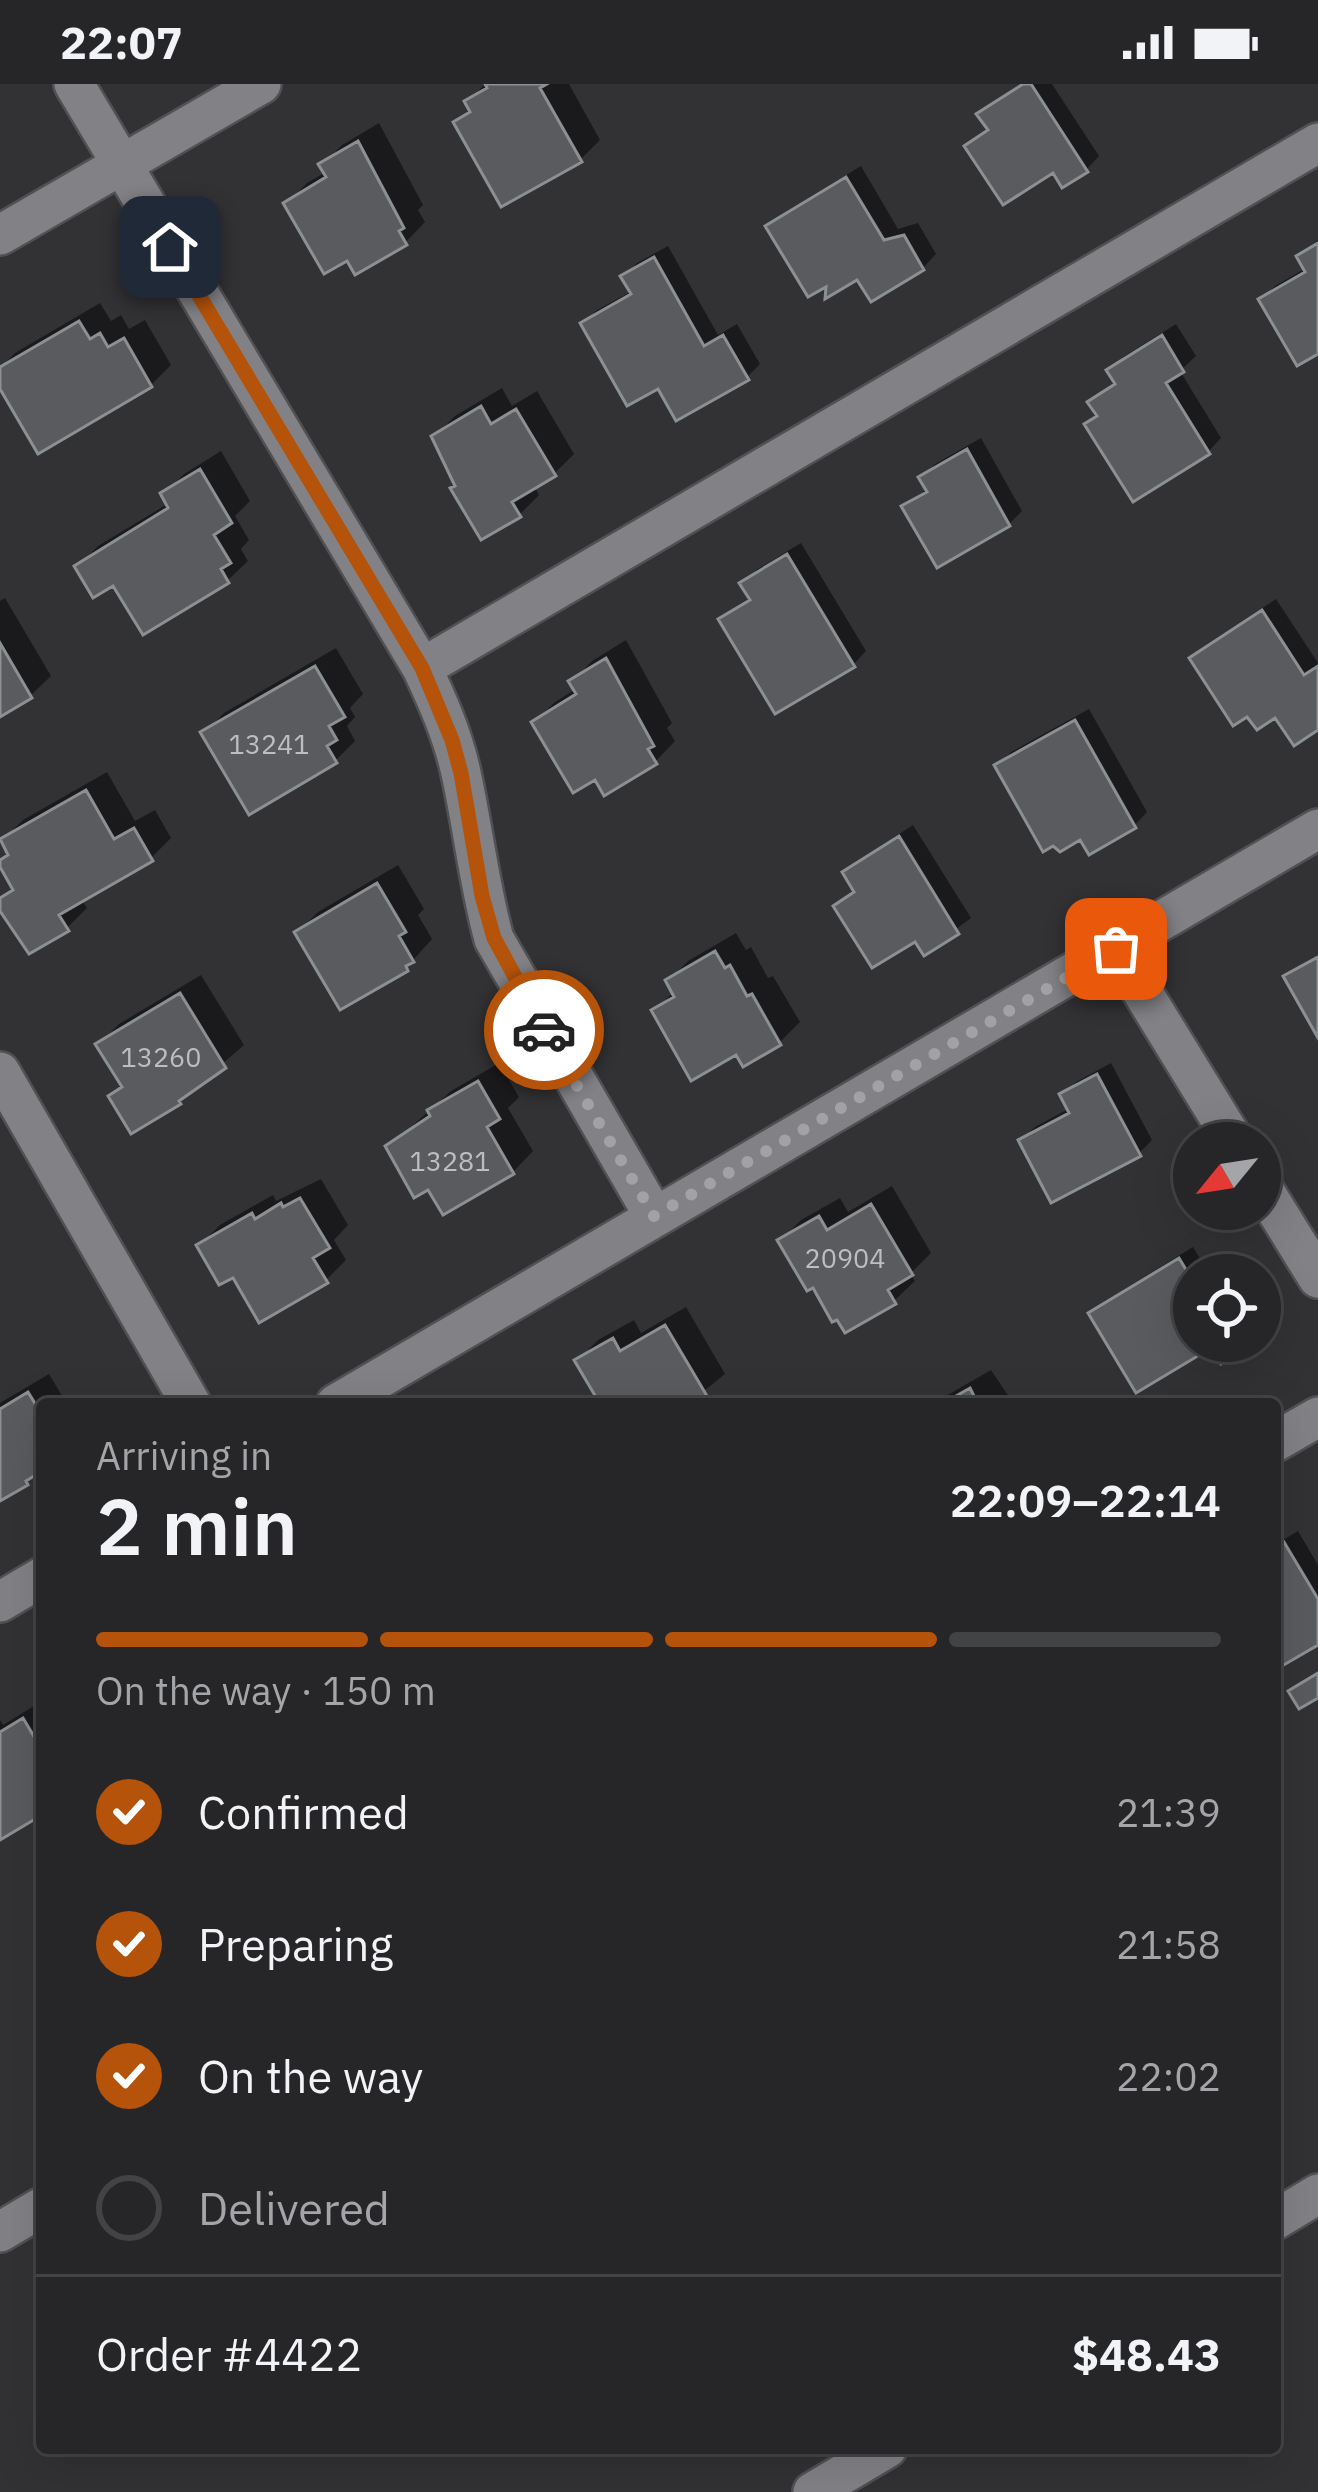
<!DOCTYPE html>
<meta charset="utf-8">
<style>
body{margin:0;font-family:"IBM Plex Sans",sans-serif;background:#2e2e30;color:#f1f3f6;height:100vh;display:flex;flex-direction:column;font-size:45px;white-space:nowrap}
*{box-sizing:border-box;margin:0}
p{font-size:39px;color:#a4a5a8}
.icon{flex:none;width:66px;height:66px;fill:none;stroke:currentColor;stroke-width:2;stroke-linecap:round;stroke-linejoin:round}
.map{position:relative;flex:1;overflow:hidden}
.drawer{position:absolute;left:36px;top:1314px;width:1245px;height:1056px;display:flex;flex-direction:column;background:#262628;border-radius:12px;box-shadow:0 12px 48px #0002,0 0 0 3px #424345}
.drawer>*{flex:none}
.needle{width:78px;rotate:240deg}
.controls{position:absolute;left:1173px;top:1038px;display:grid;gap:24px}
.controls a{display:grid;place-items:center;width:108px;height:108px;border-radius:50%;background:#262628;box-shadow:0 12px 48px #0002,0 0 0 3px #424345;font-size:60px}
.pin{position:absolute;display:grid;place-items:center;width:102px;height:102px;color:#fff;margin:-51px;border-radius:24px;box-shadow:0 6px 18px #0006}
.courier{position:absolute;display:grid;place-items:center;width:120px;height:120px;margin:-60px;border:9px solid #b45309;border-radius:50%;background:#fff;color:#222;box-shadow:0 3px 15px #0007}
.headline em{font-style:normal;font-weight:600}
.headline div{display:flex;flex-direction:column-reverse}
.headline{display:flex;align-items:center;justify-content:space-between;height:204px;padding:0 60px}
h1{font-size:78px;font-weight:600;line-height:90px}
.bar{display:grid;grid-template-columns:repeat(4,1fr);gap:18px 12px;align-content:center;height:144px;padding:0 60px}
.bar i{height:15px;border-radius:9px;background:#424345}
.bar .active{background:#b45309}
.bar p{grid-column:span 4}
.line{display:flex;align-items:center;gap:30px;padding:0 60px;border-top:3px solid #424345}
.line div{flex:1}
ol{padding:0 60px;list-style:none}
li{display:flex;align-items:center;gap:36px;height:132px}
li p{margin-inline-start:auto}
li .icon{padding:12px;border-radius:50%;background:#b45309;color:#fff;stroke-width:4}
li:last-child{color:#a4a5a8}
li i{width:66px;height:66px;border:6px solid #424345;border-radius:50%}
.status{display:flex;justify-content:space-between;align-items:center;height:84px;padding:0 60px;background:#262628;direction:ltr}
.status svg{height:33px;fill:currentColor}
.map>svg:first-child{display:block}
.shadow{fill:#0007}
.building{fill:#595b5e;stroke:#8d9093;stroke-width:3}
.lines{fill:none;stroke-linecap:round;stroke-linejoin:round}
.minor-casing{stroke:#515154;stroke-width:44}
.minor{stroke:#828286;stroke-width:39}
.done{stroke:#a2a2a5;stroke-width:12;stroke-dasharray:0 21.6}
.route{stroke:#b45309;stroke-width:15}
.labels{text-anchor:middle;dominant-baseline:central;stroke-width:9;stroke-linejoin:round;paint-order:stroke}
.number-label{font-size:27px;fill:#bebec0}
</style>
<div class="status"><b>22:07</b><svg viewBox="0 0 49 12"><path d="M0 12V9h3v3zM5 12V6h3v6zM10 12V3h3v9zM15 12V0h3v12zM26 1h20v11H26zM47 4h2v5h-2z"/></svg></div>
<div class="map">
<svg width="1318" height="2408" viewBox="0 0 1318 2408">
<rect width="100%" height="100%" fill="#323235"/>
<!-- shadow -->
<path class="shadow" d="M 485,0 L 569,0 L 600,56 L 580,76 L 457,39 L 471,24 L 468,18 Z
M 1020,0 L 1052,0 L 1099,72 L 1086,86 L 1054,85 L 968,62 L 989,44 L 980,30 Z
M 379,39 L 423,121 L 418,126 L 425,138 L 405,159 L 287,119 L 307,99 L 326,88 L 322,81 L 342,61 Z
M 861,82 L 898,145 L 918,139 L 936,170 L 923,184 L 830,197 L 769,143 L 782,130 Z
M 1318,156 L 1318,267 L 1262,215 L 1275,202 L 1306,184 L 1299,172 Z
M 668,162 L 718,251 L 737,240 L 760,280 L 747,293 L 659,300 L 584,239 L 597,226 L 632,207 L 624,192 L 637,179 Z
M 100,219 L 111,237 L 121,231 L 129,245 L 145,236 L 171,281 L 151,301 L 0,299 L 0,284 L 15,269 Z
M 1176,240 L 1196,272 L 1180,287 L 1221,354 L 1208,368 L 1088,341 L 1099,330 L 1091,318 L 1117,297 L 1110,286 L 1123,273 Z
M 502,304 L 512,322 L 537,307 L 574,370 L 554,390 L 534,402 L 539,411 L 519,431 L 458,401 L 434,353 L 455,332 Z
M 981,354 L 1022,427 L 1009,440 L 905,423 L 928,404 L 922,393 L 935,380 Z
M 221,367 L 250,417 L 235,432 L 249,456 L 241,465 L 248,477 L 227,497 L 115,498 L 78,482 L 98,462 L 169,419 L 164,410 L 184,390 Z
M 801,459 L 866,567 L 853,581 L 722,536 L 751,513 L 743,500 L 756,486 Z
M 5,514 L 51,592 L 30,612 L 0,629 L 0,517 Z
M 1276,515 L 1318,579 L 1318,643 L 1193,574 L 1206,561 Z
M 626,556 L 672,639 L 667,644 L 675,657 L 655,678 L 596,692 L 534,638 L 555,618 L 576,605 L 572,598 L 592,577 Z
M 336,564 L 363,610 L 350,624 L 355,633 L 347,642 L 355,657 L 335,677 L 204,649 L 224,629 Z
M 1089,625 L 1147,728 L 1134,742 L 1081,752 L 998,682 L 1011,668 Z
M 107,688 L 135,737 L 155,726 L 171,754 L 151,774 L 81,815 L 87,824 L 67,844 L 0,820 L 14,801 L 10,769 L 2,756 L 23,736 Z
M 913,741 L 971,834 L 925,868 L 915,854 L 836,822 L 856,805 L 846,789 L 859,776 Z
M 398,781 L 424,825 L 418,831 L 432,855 L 406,884 L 298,848 L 318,828 Z
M 736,849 L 746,866 L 751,863 L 768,894 L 773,892 L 800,938 L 780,958 L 744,979 L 737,967 L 655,927 L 674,907 L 668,897 L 688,877 Z
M 201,891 L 244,961 L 179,1017 L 112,1013 L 124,1001 L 99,960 L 119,940 Z
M 499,979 L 519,1013 L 508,1024 L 533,1067 L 513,1088 L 429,1102 L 389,1063 L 451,1007 Z
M 1111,979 L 1152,1056 L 1139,1069 L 1021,1056 L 1035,1043 L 1070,1024 L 1063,1011 L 1076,998 Z
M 321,1095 L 348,1141 L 334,1156 L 346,1176 L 326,1196 L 234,1190 L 200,1161 L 220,1141 L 273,1111 L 276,1117 Z
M 892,1102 L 931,1169 L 910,1190 L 915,1197 L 894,1217 L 781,1156 L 801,1136 L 840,1114 L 848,1128 Z
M 1193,1163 L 1210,1191 L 1194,1191 L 1194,1257 L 1252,1257 L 1222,1276 L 1212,1260 L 1137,1305 L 1092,1230 L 1105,1217 Z
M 686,1223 L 725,1290 L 688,1320 L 604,1320 L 578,1276 L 598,1256 L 634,1236 L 641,1249 Z
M 1260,1228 L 1268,1242 L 1260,1250 Z
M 991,1286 L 1014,1320 L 932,1320 Z
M 49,1290 L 67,1320 L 42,1320 L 42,1385 L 0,1413 L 0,1319 Z
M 1298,1447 L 1318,1481 L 1318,1558 L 1275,1582 L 1275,1461 Z
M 42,1617 L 42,1728 L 0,1752 L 0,1636 L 3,1641 Z"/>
<!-- building -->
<path class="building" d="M 485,0 L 547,0 L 540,4 L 582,78 L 501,123 L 453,38 L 470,28 L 464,17 L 487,4 Z
M 1023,0 L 1031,0 L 1088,88 L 1062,104 L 1053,89 L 1003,121 L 964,62 L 988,46 L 976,30 Z
M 358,57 L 404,144 L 399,147 L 407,161 L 355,191 L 347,177 L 324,190 L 283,119 L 326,93 L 318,80 Z
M 846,93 L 884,156 L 904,151 L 924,186 L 871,218 L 857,196 L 825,215 L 826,203 L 808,213 L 765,142 Z
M 1318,159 L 1318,270 L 1297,282 L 1258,215 L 1305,188 L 1296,172 Z
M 654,173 L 704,262 L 723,251 L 749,296 L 676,337 L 658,305 L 627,322 L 580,239 L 631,210 L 620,192 Z
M 79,237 L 90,255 L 100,249 L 108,263 L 124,254 L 152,303 L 38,370 L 0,305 L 0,283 Z
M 1162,251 L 1184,288 L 1166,299 L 1210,370 L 1133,418 L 1084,340 L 1097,332 L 1087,318 L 1115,300 L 1106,286 Z
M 481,322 L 491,340 L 516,325 L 556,392 L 512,418 L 521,433 L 481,456 L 450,404 L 455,402 L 431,352 Z
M 967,365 L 1010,442 L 937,484 L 901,422 L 927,408 L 918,393 Z
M 200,385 L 232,439 L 214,451 L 231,479 L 221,485 L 229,499 L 143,551 L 113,502 L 93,514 L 74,482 L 168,424 L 160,409 Z
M 787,470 L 855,583 L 775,630 L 718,535 L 750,516 L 739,499 Z
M 1262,526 L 1304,591 L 1318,582 L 1318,646 L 1294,662 L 1275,634 L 1257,646 L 1247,633 L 1233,642 L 1189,574 Z
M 0,559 L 32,614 L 0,633 Z
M 606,574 L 654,662 L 648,665 L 657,680 L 604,712 L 595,696 L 573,709 L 531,638 L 576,610 L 568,597 Z
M 315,582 L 345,633 L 329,642 L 337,656 L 327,662 L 337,679 L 249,731 L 200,648 Z
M 1075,636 L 1136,744 L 1089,771 L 1080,756 L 1060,768 L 1053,762 L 1043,768 L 994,681 Z
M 86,706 L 114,755 L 134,744 L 153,777 L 59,831 L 69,847 L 29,870 L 0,827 L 0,814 L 13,806 L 0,783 L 0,776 L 8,771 L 0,755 Z
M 899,752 L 959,850 L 924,872 L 915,858 L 872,884 L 833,822 L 854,808 L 842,788 Z
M 377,799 L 406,848 L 399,852 L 414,878 L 406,882 L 408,887 L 340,926 L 294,848 Z
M 715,867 L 725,884 L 730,881 L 747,912 L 752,910 L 781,961 L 743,983 L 736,971 L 691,997 L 651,926 L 674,913 L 665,896 Z
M 1318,873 L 1318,954 L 1283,892 Z
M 180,909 L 226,984 L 179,1017 L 181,1020 L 131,1050 L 108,1012 L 122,1003 L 95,960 Z
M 1097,990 L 1141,1072 L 1051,1119 L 1018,1056 L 1069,1029 L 1059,1010 Z
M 478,997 L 500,1035 L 487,1043 L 514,1090 L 443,1131 L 428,1106 L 414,1114 L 385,1062 L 430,1032 L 427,1026 Z
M 300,1114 L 330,1164 L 313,1174 L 328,1199 L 259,1239 L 233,1194 L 219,1201 L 196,1161 L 252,1129 L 255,1135 L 281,1119 L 283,1123 Z
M 871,1120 L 913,1191 L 888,1206 L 896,1220 L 845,1249 L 837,1236 L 832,1238 L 813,1204 L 807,1207 L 777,1156 L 819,1132 L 827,1146 Z
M 1179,1174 L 1194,1199 L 1194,1257 L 1257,1258 L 1221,1280 L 1211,1264 L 1136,1309 L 1088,1229 Z
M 665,1241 L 707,1312 L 694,1320 L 600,1320 L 574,1276 L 613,1254 L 620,1267 Z
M 970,1304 L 978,1320 L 942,1320 Z
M 28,1308 L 42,1331 L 42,1387 L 26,1397 L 28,1401 L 0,1417 L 0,1325 Z
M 1284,1458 L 1318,1515 L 1318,1561 L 1275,1586 L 1275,1463 Z
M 1318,1589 L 1318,1614 L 1299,1625 L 1288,1607 Z
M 23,1634 L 42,1666 L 42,1731 L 0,1756 L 0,1648 Z"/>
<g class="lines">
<!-- minor casing -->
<g class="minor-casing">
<path id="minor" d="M 74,0 L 422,584 C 438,618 453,652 461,689 C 473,744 479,800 494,855 L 654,1132
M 0,151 L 261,0
M 422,584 L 1318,59
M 1116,865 L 1235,1059
M 0,988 L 191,1320
M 1260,1100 L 1318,1194
M 336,1320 L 1318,745
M 1275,1358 L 1318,1333
M 0,1518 L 42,1493
M 1275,2136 L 1318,2110
M 0,2148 L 42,2123
M 813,2408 L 887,2364"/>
</g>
<!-- minor -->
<use href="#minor" class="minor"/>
</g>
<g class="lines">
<!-- done -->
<path class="done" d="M 544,946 L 654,1132 L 1116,865"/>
<!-- route -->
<path class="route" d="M 170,163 L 422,584 L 452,656 L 461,689 L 482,812 L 494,854 L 544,946"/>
</g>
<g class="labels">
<!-- number labels -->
<g class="number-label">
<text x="269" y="659">13241</text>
<text x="161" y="972">13260</text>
<text x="450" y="1076">13281</text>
<text x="845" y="1173">20904</text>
</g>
</g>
</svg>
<div class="controls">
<a><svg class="needle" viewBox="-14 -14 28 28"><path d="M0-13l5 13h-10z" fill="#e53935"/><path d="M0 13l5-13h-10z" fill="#a4a5a8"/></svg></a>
<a><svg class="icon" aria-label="locate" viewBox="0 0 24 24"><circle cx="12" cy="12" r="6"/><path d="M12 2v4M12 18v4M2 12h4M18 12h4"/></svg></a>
</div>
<div class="pin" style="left:1116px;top:865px;background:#ea580c"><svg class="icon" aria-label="bag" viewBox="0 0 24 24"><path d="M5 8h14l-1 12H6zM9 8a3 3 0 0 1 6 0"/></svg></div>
<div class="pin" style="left:170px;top:163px;background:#1f2937"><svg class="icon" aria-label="home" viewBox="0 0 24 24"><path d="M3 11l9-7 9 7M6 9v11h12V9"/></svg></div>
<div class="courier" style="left:544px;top:946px"><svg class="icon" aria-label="car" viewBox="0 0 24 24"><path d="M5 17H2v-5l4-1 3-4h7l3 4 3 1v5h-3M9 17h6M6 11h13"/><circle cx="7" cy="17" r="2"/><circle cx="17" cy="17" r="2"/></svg></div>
<section class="drawer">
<div class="headline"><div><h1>2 min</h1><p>Arriving in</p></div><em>22:09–22:14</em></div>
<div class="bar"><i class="active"></i><i class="active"></i><i class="active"></i><i></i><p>On the way · 150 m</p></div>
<ol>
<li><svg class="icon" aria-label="check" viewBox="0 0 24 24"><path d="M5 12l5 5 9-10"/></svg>Confirmed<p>21:39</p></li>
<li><svg class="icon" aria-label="check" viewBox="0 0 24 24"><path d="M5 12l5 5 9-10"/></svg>Preparing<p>21:58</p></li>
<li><svg class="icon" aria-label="check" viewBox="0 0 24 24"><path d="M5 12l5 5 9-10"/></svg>On the way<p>22:02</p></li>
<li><i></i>Delivered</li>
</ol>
<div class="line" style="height:156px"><div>Order #4422</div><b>$48.43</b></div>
</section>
</div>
